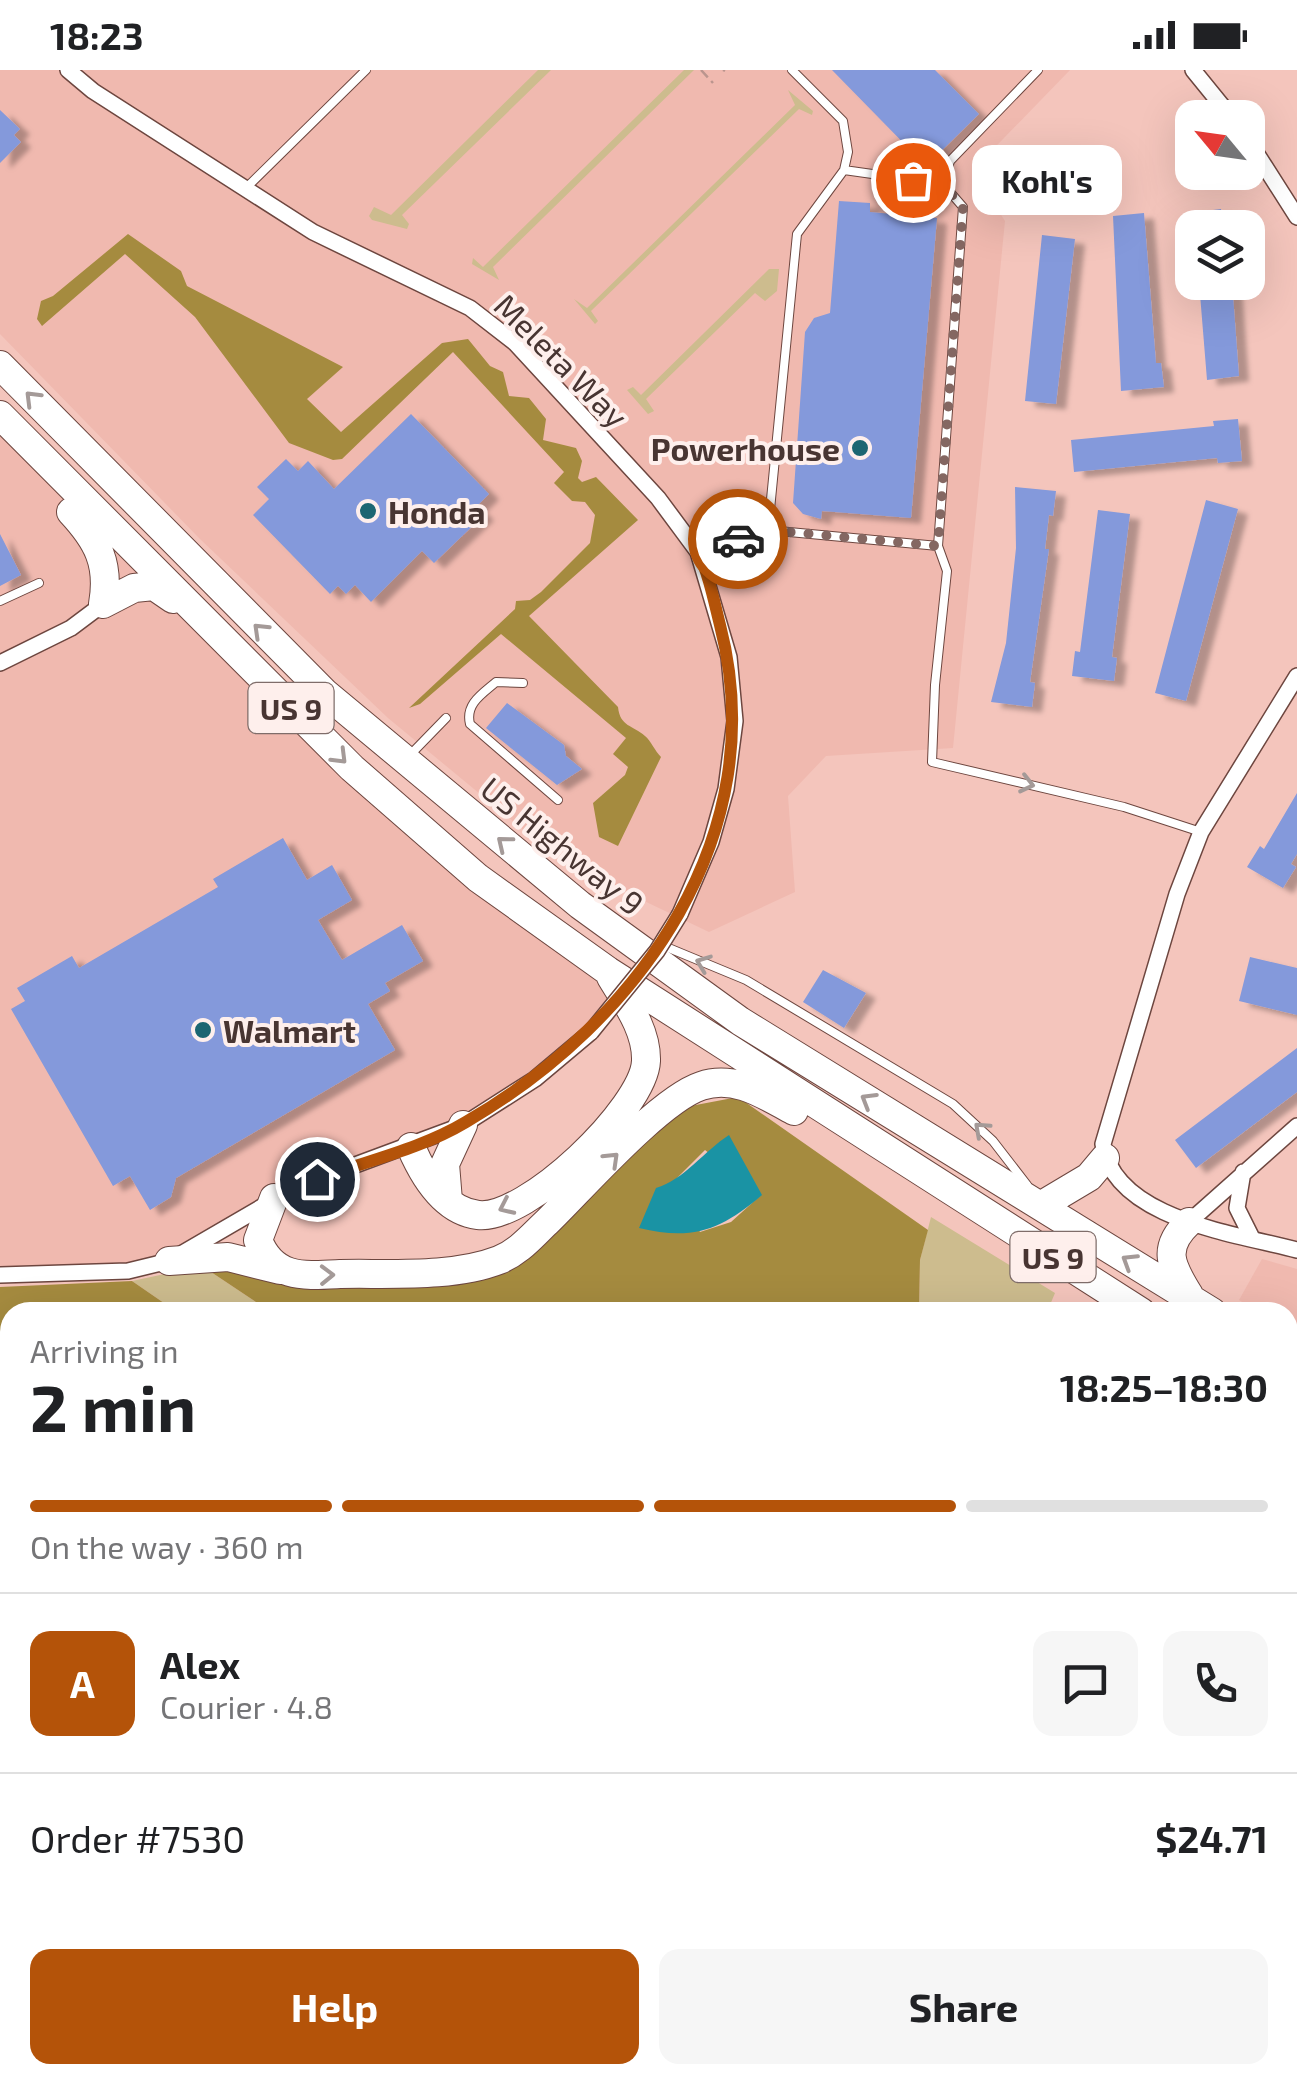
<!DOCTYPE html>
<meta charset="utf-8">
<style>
body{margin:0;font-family:"Exo 2",sans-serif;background:#f6f6f6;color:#202124;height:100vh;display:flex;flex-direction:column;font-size:38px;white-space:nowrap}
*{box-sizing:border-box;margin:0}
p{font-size:32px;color:#757577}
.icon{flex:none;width:55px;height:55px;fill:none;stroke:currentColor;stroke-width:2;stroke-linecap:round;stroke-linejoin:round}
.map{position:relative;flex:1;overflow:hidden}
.panel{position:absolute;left:0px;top:1232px;width:1298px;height:782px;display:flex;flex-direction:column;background:#fff;border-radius:30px 30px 0 0;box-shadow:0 10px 40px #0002}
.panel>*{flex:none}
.needle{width:65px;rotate:299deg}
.fabs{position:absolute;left:1175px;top:30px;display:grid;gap:20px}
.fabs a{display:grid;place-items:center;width:90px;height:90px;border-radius:20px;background:#fff;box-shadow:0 10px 40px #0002;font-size:50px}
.pin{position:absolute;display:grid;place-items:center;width:85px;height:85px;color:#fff;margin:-42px;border:5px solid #fff;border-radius:50%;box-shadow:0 2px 10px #0007}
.courier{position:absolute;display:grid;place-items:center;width:100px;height:100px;margin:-50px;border:8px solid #b45309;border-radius:50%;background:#fff;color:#222;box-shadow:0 2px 12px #0007}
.bubble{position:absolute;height:70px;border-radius:20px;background:#fff;box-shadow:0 10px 40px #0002;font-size:32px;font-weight:700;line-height:70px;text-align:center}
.head em{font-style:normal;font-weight:700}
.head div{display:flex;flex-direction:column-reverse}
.head{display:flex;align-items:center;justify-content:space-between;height:170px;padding:0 30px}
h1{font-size:65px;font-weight:700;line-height:75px}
.bar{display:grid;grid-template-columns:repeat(4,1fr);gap:15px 10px;align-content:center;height:120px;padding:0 30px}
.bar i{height:12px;border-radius:8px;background:#e0e0e0}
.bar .active{background:#b45309}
.bar p{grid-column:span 4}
.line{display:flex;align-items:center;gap:25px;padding:0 30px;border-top:2px solid #e0e0e0}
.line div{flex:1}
.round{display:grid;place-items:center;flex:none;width:105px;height:105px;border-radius:20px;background:#f6f6f6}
.action{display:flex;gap:20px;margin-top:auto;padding:20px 30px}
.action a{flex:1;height:115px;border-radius:20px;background:#b45309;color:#fff;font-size:40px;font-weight:700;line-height:115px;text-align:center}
.action a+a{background:#f6f6f6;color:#202124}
.status{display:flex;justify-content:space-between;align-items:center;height:70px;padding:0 50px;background:#fff;direction:ltr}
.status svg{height:28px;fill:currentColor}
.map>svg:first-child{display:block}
.built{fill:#f0b9af}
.green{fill:#cdbc8e}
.forest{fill:#a58b3f;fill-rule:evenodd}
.water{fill:#1a93a4}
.building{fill:#8499db;filter:url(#shadow)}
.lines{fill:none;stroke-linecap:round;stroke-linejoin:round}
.lane-casing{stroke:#6d463f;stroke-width:10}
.street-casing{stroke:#6d463f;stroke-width:18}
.highway-casing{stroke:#6d463f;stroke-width:30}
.path{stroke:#bb958e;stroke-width:2.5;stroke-dasharray:10 5;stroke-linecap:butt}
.lane{stroke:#fff;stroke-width:8}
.street{stroke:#fff;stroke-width:15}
.highway{stroke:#fff;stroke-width:28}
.street-bridge-casing{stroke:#6d463f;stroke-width:18;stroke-linecap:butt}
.street-bridge{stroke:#fff;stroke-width:15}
.oneway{stroke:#a49a98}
.done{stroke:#846762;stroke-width:10;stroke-dasharray:0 18}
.route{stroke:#b45309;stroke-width:12}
.poi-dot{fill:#1c6672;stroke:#feefec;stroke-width:4}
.labels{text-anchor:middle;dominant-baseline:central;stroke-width:8;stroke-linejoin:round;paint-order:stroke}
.shield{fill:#feefec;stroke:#7f6d6a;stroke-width:2.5}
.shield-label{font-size:30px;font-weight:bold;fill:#483532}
.street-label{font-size:32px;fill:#483532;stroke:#feefec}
.poi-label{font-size:32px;font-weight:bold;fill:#483532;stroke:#feefec;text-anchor:start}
</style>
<div class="status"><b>18:23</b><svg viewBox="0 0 49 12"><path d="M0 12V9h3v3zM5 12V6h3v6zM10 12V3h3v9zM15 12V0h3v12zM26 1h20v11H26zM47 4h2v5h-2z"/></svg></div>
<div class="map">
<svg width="1297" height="2013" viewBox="0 0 1297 2013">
<defs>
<filter id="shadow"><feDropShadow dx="10" dy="5.5" stdDeviation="2.5" flood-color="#0004"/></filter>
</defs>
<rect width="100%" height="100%" fill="#f4c5bc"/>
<!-- built -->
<path class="built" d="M 0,0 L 1070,0 L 973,100 L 1005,151 L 953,678 L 826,686 L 788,726 L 795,822 L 709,862 L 638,828 L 531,766 L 388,648 L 200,469 L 0,264 Z
M 0,345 L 239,587 L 625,921 L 591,962 L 463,1055 L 296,1117 L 169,1191 L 0,1205 Z
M 1262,1189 L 1297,1199 L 1297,1266 L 1288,1260 L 1288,1242 L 1258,1242 L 1239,1230 Z"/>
<!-- green -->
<path class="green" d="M 538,0 L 551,0 L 402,145 L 409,154 L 407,159 L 372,150 L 369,146 L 374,137 L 391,145 Z
M 684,0 L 694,0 L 493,197 L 499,210 L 472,194 L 473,188 L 483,197 Z
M 788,20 L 813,41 L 812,45 L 799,39 L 591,241 L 598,251 L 595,254 L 574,229 L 587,238 L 795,35 Z
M 769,199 L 779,199 L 777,221 L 765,231 L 755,223 L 646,329 L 654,341 L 648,344 L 627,320 L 633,317 L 641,325 Z
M 931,1147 L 1055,1223 L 1047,1242 L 919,1242 L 920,1190 Z
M 202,1196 L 271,1242 L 177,1242 L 132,1211 Z
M 1288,1925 L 1297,1931 L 1297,2001 L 1288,1995 Z"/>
<!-- forest -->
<path class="forest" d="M 128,164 L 181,201 L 187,216 L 343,297 L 307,329 L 341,362 L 442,273 L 468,269 L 490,296 L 503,302 L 509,326 L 529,328 L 546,349 L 543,370 L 576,378 L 582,391 L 578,408 L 582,412 L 596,407 L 638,450 L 529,546 L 618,637 C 620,657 633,655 645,666 C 651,671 655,681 661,687 L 618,776 L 599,767 L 593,733 L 625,705 L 628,697 L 613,684 L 626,668 L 501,564 L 420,634 L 409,638 L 515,539 L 516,531 L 530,530 L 541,522 L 590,473 L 595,445 L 585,432 L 572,431 L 554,413 L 564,402 L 453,282 L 342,389 L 333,390 L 289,373 L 195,247 L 125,184 L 42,256 L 37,249 L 41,231 L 53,226 Z
M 738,1027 L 928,1160 L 920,1190 L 919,1242 L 271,1242 L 202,1196 L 229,1190 L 326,1219 L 494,1205 L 680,1038 ZM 705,1080 L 761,1125 L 731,1152 L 700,1162 L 671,1114 Z
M 132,1211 L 177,1242 L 10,1242 L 10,2005 L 589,2005 L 591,2013 L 0,2013 L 0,1217 Z
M 1288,1369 L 1297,1374 L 1297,1931 L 1288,1925 Z
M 1288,1995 L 1297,2001 L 1297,2013 L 666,2013 L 664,2005 L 1288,2005 Z"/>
<!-- water -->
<path class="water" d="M 729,1065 L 762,1125 C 721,1160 693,1171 639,1158 L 656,1118 C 684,1110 704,1081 729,1065 Z"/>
<!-- building -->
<path class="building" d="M 832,0 L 935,0 L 979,44 L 926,96 Z
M 0,40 L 20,59 L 14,65 L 21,72 L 0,93 Z
M 839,131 L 870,133 L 870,142 L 937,148 L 911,448 L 822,441 L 821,449 L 803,444 L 793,433 L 805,262 L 814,248 L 830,243 Z
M 1221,139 L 1223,158 L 1191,158 L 1189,143 Z
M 1144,143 L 1156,293 L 1161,293 L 1164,317 L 1121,321 L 1113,146 Z
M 1042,165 L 1075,169 L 1056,334 L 1025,331 Z
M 1199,212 L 1232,212 L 1239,306 L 1207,310 Z
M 411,344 L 489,424 L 476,437 L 484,445 L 434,493 L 422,481 L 371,532 L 355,515 L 346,524 L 338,516 L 330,524 L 253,445 L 269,429 L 257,417 L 286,389 L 298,401 L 308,391 L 334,419 Z
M 1238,349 L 1242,391 L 1218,393 L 1217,388 L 1074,402 L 1071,370 L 1214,356 L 1213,351 Z
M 1015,417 L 1056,421 L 1053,446 L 1049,445 L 1045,479 L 1049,479 L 1030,612 L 1035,613 L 1032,637 L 991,632 L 1006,573 L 1016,478 Z
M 1206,430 L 1238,439 L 1186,631 L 1155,623 Z
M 1098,440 L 1130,444 L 1112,587 L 1117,588 L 1114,611 L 1072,606 L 1075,581 L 1080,582 Z
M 0,464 L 21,505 L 0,516 Z
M 507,633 L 564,675 L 566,686 L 582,699 L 557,715 L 486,658 Z
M 1297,723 L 1297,784 L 1291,794 L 1296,797 L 1283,818 L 1247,797 L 1260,776 L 1264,779 Z
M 283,768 L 307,810 L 332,795 L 352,830 L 318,850 L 342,890 L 402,855 L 423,891 L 385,913 L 390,921 L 368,934 L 395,980 L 176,1108 L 171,1127 L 150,1140 L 130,1106 L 113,1116 L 11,939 L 25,931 L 17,918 L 72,886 L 79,898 L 218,817 L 213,809 Z
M 1250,887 L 1297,898 L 1297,945 L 1239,931 Z
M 823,900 L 866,923 L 844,958 L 803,932 Z
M 1297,978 L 1297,1022 L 1196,1098 L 1175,1070 Z"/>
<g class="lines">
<!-- lane casing -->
<g class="lane-casing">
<path id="lane" d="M 792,0 L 843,51 L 848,82 L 844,100 L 797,164 L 768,460 L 938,476 L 947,501 L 935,615 L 932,692 L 1124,737 L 1201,762
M 844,100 L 943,114 L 963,137 L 938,476
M 943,114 L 950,91 L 1038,0
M 245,119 L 366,0
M 698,482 L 768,460
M 0,531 L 39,513
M 523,613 L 496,612 C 482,624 465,634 470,654 L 558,730
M 410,685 L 446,648
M 659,874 L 746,910 L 953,1034 L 993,1071 L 1027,1115"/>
</g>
<!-- street casing -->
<g class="street-casing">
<path id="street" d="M 68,0 L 93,21 L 313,162 L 470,238 L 515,273 L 658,428 L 698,482 L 729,587 L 735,651 L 726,719 L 711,772 L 680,844
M 1193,0 L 1232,48
M 1248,70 L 1297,147
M 0,593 L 71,558 L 103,534
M 1297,606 L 1201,762 L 1177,824 L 1103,1074 C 1113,1149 1237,1164 1297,1180
M 1243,1102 L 1237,1138 L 1252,1168
M 1189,1152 L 1297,1056
M 0,1205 L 128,1201 L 169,1191 L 296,1117 L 463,1055 L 535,1009 L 591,962"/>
</g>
<!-- highway casing -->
<g class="highway-casing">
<path id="highway" d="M 0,295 L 325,623 L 580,835 L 740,951 L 1212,1242
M 0,345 L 352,698 L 478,808 L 608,901 L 1141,1242
M 71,442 C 98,471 110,494 103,534
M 103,534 L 134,518 L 154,516 L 173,529
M 411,1077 C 423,1105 444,1141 478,1145 C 526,1151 644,1038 646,991 C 647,960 626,932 611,907
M 274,1128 L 258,1170 C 273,1209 303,1206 340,1204 C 389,1203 453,1208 499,1190 C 519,1182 532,1166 547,1152 C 582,1118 659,1030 701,1016 C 735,1004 766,1026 794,1041
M 448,1131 L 445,1094 L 463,1055
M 1042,1135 L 1089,1107 L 1105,1088
M 169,1191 L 228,1187 L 280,1200
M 1189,1225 C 1171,1196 1161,1178 1189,1152
M 1288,1289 L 1297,1295
M 1288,1333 L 1297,1339"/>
</g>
<!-- path -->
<path class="path" d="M 701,0 L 713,13
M 723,0 L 725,1"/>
<!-- lane -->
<use href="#lane" class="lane"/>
<!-- street -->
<use href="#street" class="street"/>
<!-- highway -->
<use href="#highway" class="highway"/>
<!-- street-bridge casing -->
<g class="street-bridge-casing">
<path id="street-bridge" d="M 591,962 L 657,881 L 680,844"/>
</g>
<!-- street-bridge -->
<use href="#street-bridge" class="street-bridge"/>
</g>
<!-- one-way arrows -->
<defs><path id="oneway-chevron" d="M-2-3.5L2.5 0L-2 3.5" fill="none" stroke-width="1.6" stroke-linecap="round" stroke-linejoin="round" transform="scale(2.5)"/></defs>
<g class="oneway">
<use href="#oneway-chevron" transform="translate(32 328) rotate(-135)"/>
<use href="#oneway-chevron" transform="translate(260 560) rotate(-136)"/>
<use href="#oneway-chevron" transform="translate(340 687) rotate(45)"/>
<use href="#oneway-chevron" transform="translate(1027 714) rotate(13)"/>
<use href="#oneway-chevron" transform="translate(504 773) rotate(-141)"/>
<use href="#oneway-chevron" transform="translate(703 893) rotate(-159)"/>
<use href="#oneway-chevron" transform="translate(868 1030) rotate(-149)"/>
<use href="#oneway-chevron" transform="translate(981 1059) rotate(-138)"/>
<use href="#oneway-chevron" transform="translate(612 1089) rotate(-44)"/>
<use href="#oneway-chevron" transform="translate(506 1137) rotate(155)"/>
<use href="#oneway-chevron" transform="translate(1129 1191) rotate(-148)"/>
<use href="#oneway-chevron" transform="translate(327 1205) rotate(-1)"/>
</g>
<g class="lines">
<!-- done -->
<path class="done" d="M 738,469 L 768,460 L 938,476 L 963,137 L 942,114 L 913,110"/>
<!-- route -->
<path class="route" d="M 317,1109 C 366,1091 421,1079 466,1052 C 640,951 774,764 720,555 C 714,531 709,505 698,482 L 738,469"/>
</g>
<!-- markers -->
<g class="poi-dot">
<circle cx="860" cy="378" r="10"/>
<circle cx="368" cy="441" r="10"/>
<circle cx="203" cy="960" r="10"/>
</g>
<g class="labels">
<!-- shield labels -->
<g class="shield">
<rect x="248.5" y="613" width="85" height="50" rx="8"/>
<rect x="1010.5" y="1162" width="85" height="50" rx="8"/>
</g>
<g class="shield-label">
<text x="291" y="638">US 9</text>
<text x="1053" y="1187">US 9</text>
</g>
<!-- street labels -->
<g class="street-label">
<text transform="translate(562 290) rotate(45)">Meleta Way</text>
<text transform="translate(563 775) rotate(39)">US Highway 9</text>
</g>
<!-- poi labels -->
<g class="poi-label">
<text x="840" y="378" text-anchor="end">Powerhouse</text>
<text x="388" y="441">Honda</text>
<text x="223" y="960">Walmart</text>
</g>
</g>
</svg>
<div class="fabs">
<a><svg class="needle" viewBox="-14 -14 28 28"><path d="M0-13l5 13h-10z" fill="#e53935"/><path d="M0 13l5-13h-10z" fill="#757577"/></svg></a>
<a><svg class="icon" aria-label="layers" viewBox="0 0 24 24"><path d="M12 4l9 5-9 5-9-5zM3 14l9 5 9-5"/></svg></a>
</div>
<div class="pin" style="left:913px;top:110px;background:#ea580c"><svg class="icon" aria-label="bag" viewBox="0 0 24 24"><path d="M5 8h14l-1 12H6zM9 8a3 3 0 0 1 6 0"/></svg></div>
<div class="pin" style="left:317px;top:1109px;background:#1f2937"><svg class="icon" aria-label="home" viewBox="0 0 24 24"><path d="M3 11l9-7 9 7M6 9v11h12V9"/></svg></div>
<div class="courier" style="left:738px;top:469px"><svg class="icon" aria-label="car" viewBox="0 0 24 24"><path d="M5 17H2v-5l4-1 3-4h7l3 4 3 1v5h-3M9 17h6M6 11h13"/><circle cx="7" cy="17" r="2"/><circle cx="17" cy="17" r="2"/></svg></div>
<div class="bubble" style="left:972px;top:75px;width:150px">Kohl's</div>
<section class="panel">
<div class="head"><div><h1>2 min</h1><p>Arriving in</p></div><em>18:25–18:30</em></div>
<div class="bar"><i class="active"></i><i class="active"></i><i class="active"></i><i></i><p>On the way · 360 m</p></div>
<div class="line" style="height:180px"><b class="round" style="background:#b45309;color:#fff">A</b><div><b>Alex</b><p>Courier · 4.8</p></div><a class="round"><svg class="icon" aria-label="chat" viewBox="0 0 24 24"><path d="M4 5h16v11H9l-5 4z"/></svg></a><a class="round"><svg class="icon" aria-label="phone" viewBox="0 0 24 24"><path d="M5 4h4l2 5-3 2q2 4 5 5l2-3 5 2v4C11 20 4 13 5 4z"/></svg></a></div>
<div class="line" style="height:130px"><div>Order #7530</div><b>$24.71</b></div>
<div class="action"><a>Help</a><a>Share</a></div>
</section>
</div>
